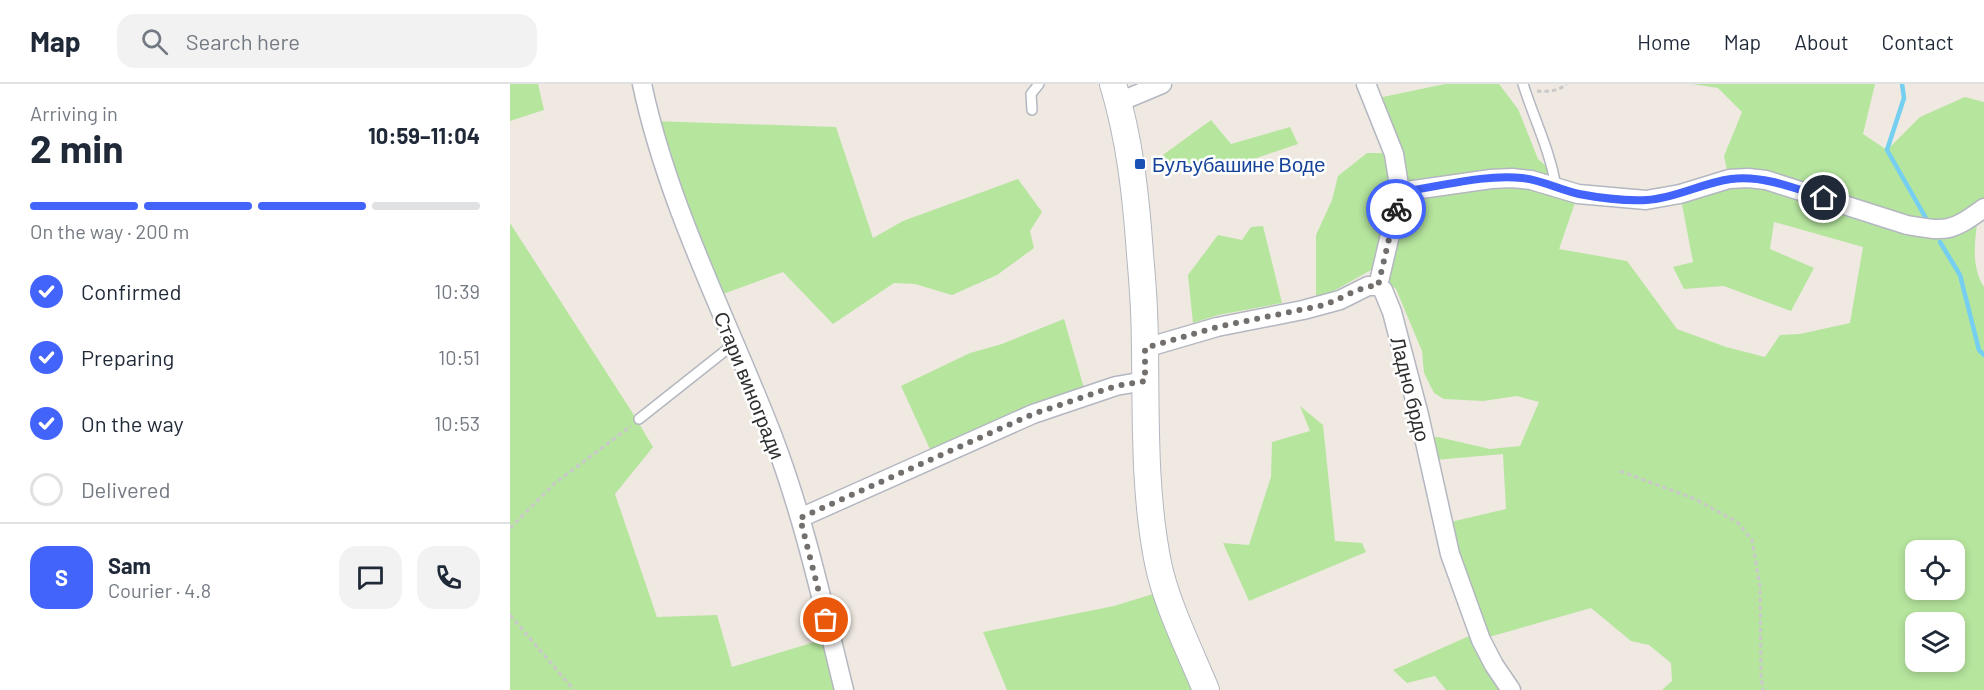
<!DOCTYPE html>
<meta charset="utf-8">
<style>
body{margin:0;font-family:Barlow,sans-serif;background:#f2f2f3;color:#1f2937;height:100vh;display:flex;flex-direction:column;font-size:22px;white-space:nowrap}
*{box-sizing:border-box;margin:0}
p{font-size:20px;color:#747a83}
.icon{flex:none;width:33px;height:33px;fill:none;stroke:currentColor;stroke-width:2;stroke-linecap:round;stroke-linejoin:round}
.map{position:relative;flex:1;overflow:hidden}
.drawer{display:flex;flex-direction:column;background:#fff;width:510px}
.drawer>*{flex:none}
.tools{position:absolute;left:1395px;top:456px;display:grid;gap:12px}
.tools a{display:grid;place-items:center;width:60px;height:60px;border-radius:12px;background:#fff;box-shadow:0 3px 9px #0003;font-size:30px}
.pin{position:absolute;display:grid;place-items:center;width:51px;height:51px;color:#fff;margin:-26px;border:3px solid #fff;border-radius:50%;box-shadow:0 2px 6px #0007}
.courier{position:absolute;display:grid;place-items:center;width:60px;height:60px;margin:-30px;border:4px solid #4264fb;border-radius:50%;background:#fff;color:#222;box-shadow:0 2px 8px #0007}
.overview em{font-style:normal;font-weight:700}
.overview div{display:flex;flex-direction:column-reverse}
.overview{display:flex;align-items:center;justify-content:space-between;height:102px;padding:0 30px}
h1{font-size:39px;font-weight:700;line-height:45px}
.bar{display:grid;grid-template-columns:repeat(4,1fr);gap:9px 6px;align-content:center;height:72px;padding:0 30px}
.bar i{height:8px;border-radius:4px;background:#e0e1e3}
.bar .current{background:#4264fb}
.bar p{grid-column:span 4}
.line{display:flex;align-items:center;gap:15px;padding:0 30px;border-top:2px solid #e0e1e3}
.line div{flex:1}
.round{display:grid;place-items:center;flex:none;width:63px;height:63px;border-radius:18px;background:#f2f2f3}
ol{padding:0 30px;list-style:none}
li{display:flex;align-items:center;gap:18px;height:66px}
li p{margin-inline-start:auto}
li .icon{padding:6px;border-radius:50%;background:#4264fb;color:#fff;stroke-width:4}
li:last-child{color:#747a83}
li i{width:33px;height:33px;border:3px solid #e0e1e3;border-radius:50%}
header{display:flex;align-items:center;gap:36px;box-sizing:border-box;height:84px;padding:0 30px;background:#fff;border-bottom:2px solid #e0e1e3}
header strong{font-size:28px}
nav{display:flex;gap:33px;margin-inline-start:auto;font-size:21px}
.search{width:420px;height:54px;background:#f2f2f3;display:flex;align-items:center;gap:15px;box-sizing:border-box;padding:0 21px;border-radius:18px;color:#747a83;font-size:22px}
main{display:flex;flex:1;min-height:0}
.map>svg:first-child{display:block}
.green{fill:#b6e59e;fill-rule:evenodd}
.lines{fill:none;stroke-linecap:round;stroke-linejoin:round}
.stream{stroke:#75cff0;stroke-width:4.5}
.lane-casing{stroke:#b4b7c1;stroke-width:12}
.street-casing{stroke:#b4b7c1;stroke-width:21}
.secondary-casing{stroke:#b4b7c1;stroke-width:28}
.path{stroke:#c9c9c9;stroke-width:3;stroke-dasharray:4.5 3;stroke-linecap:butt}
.lane{stroke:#fff;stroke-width:9}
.street{stroke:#fff;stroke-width:18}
.secondary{stroke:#fff;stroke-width:26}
.done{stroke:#726f6d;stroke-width:6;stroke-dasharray:0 10.8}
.route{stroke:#4264fb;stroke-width:8}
.transit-dot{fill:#1a4fb4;stroke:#fff;stroke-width:2}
.labels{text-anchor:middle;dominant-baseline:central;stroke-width:5;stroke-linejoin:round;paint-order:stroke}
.transit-label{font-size:20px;fill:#164399;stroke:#fff;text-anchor:start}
.street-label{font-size:20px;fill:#2e2e2e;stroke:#fff}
</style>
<header>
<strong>Map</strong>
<div class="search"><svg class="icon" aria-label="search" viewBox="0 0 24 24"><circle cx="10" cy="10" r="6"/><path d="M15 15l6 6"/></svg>Search here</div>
<nav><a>Home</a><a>Map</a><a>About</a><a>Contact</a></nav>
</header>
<main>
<section class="drawer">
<div class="overview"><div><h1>2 min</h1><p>Arriving in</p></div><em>10:59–11:04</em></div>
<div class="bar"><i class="current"></i><i class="current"></i><i class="current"></i><i></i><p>On the way · 200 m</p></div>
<ol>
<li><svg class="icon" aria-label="check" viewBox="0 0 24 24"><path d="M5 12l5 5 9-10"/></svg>Confirmed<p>10:39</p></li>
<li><svg class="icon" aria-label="check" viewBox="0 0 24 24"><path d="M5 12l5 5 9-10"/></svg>Preparing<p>10:51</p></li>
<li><svg class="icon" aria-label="check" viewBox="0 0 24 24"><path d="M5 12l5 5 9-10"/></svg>On the way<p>10:53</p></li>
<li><i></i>Delivered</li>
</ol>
<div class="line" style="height:108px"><b class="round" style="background:#4264fb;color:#fff">S</b><div><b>Sam</b><p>Courier · 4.8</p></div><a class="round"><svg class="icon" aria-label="chat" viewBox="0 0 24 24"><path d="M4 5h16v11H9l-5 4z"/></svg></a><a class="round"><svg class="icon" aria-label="phone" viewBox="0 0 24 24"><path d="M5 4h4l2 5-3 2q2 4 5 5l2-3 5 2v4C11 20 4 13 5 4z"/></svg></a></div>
</section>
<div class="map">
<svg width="1474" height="606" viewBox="0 0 1474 606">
<rect width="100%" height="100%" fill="#efe9e1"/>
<!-- green -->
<path class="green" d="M 0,0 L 28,0 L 34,26 L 0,37 Z
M 935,0 L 989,0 L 1008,25 L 1028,75 L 1068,110 L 1049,165 L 1117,177 L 1167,245 L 1216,263 L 1255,273 L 1270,251 L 1290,250 L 1340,239 L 1353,163 L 1264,138 L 1260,165 L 1304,184 L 1281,227 L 1214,202 L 1174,205 L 1163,183 L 1183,178 L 1170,110 L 1219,95 L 1214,72 L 1232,28 L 1208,4 L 1182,0 L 1365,0 L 1353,50 L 1377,66 L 1410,33 L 1455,13 L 1474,18 L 1474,124 L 1469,128 C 1465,152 1460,182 1474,203 L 1474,606 L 1152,606 L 1162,597 L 1161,579 L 1139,561 L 1121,557 L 1081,524 L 972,555 L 998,606 L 936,606 L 925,592 L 897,599 L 883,586 L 968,548 L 932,440 L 996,425 L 993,370 L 925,376 L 919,353 L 928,353 L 980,365 L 1010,362 L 1029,318 L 1007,312 L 973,317 L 934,315 L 924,309 L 914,289 L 912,267 L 886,205 L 861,186 L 806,217 L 806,151 L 822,116 L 828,92 L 857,69 L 887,69 L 868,14 ZM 1406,466 L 1444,466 L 1444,506 L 1406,506 ZM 1406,538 L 1444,538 L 1444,578 L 1406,578 Z
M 701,36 L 721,60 L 780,43 L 788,60 L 732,79 L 664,86 L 646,76 Z
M 141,37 L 326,43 L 363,154 L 393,137 L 508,95 L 532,128 L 520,147 L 524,164 L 487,191 L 442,211 L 405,200 L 384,199 L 323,240 L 273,188 L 205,213 Z
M 0,139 L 122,328 L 143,363 L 105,410 L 147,533 L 207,531 L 222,583 L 321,553 L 334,606 L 0,606 Z
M 753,142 L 772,219 L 708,231 L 683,239 L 678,191 L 708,151 L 732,156 L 741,143 Z
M 554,235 L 576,311 L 424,374 L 391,302 L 460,269 L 492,260 Z
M 790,322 L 813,341 L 825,457 L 852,459 L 856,468 L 739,517 L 713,459 L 739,461 L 761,393 L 762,358 L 800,347 Z
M 656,506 L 696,606 L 497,606 L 473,548 L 604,522 Z"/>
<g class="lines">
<!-- stream -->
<path class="stream" d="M 1392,0 L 1394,14 L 1377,66 L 1417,136
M 1430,158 L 1450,191 L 1469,266 L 1474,271"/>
<!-- lane casing -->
<g class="lane-casing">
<path id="lane" d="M 1013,0 C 1024,35 1040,66 1046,103
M 522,26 L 521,10 L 529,0
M 129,335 L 225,259"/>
</g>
<!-- street casing -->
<g class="street-casing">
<path id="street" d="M 132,0 C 158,123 218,236 263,353 C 294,434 313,521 334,606
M 856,0 L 884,70 L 890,108 L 868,202 L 873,206 L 882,228 L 909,331 L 940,470 L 971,556 L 984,581 L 1001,606
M 609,18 L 652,0
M 890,108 L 981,95 L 1002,94 L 1021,96 L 1068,110 L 1136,116 L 1170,110 L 1219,95 L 1238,94 L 1256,96 L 1397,141 C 1437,148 1441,148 1474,124
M 635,264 L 707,243 L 793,226 L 830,216 L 858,202 L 868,202
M 290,434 L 523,330 L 606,302 L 635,297"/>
</g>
<!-- secondary casing -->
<g class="secondary-casing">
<path id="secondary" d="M 603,0 C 620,56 626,113 630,170 C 633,202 635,234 635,266 C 636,336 634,409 648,479 C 656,519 680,567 696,606"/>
</g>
<!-- path -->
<path class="path" d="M 1027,7 C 1037,8 1050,7 1056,0
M 1110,387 L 1185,415 L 1227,438 L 1242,456 L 1250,503 L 1251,592 L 1253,606
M 0,444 L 45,399 L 121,342
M 0,531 L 64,606"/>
<!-- lane -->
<use href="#lane" class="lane"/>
<!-- street -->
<use href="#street" class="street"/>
<!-- secondary -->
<use href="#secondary" class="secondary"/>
</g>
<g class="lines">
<!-- done -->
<path class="done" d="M 316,536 L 290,434 L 523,330 L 606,302 L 635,297 L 635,264 L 707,243 L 814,221 C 829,216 854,200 868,202 L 886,125"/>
<!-- route -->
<path class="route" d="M 886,125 L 890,108 C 930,103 972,90 1012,94 C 1032,96 1050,106 1069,110 C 1090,114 1116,117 1137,116 C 1166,114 1192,99 1221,95 C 1253,91 1284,104 1314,114"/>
</g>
<!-- markers -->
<rect class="transit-dot" x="624" y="74" width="12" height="12" rx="3"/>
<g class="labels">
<!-- transit labels -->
<g class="transit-label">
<text x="642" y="80">Буљубашине Воде</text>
</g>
<!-- street labels -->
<g class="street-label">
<text transform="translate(240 301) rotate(68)">Стари виногради</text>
<text transform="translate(901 305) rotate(76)">Ладно брдо</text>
</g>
</g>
</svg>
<div class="tools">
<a><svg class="icon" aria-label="locate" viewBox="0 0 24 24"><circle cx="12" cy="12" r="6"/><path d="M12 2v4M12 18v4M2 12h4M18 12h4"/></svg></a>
<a><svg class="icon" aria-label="layers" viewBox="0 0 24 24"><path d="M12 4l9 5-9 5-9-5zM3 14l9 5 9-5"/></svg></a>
</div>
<div class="pin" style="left:316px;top:536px;background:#ea580c"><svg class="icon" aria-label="bag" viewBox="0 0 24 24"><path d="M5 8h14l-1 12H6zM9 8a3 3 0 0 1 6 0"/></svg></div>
<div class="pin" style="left:1314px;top:114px;background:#1f2937"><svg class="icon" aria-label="home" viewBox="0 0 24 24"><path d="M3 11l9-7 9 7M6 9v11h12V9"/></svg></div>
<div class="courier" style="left:886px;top:125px"><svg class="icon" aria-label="bike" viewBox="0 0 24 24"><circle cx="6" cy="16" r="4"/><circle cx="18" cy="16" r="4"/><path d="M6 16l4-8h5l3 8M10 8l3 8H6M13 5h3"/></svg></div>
</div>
</main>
